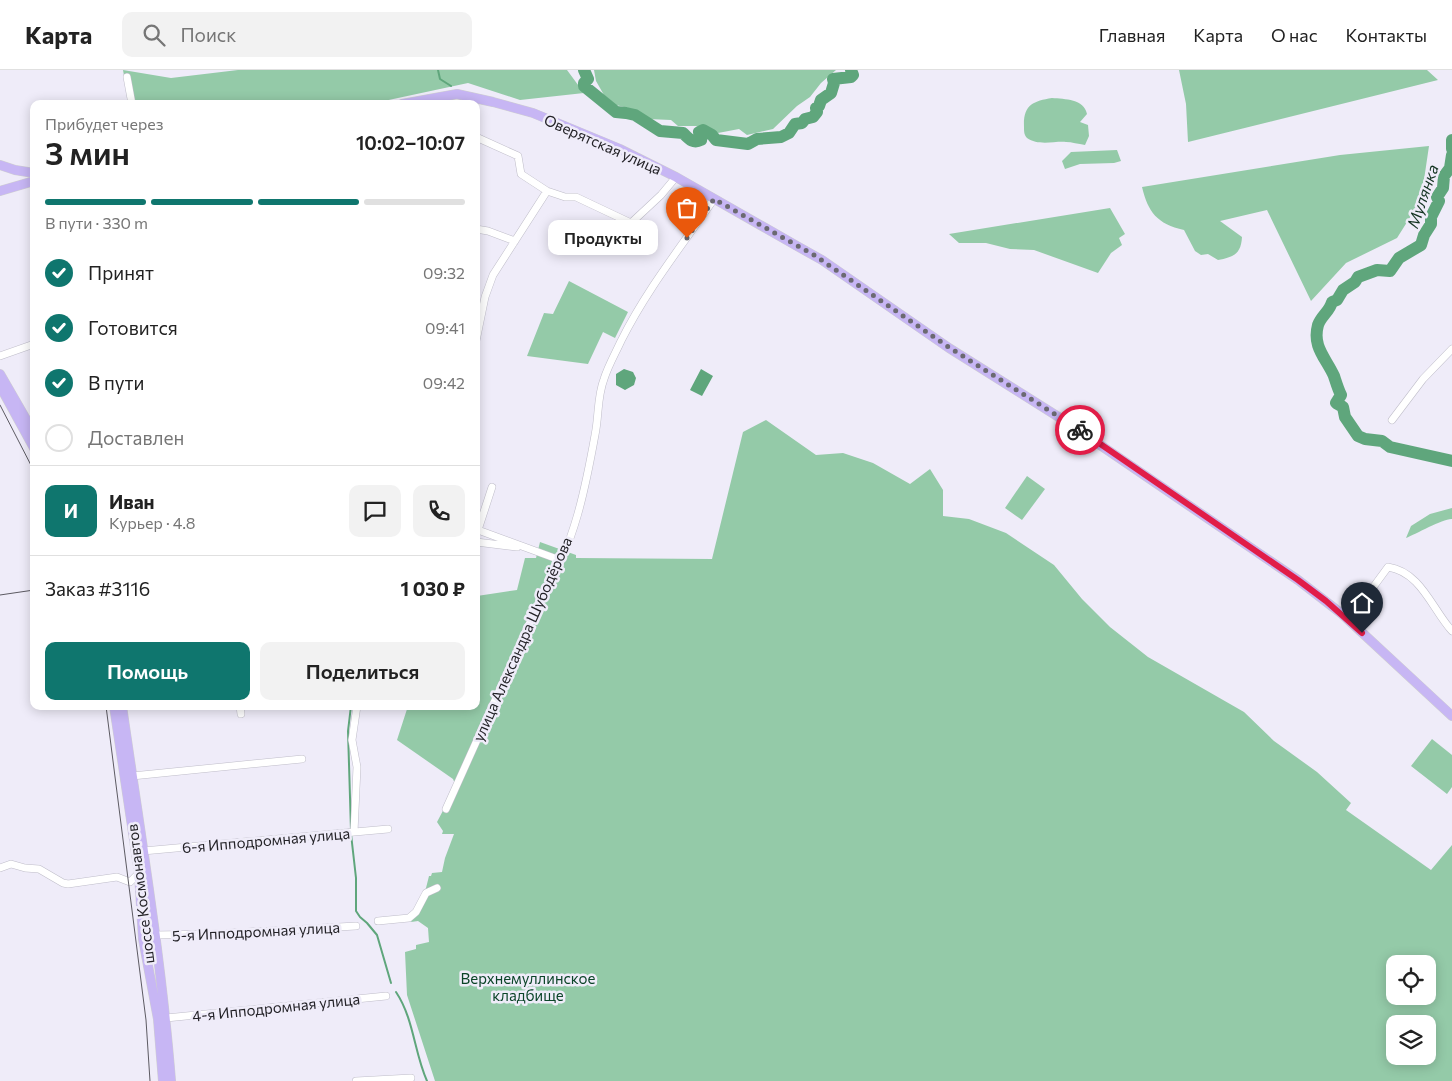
<!DOCTYPE html>
<html lang="ru">
<meta charset="utf-8">
<style>
body{margin:0;font-family:Commissioner,sans-serif;background:#f2f2f2;color:#222;height:100vh;display:flex;flex-direction:column;font-size:19px;white-space:nowrap}
*{box-sizing:border-box;margin:0}
p{font-size:16px;color:#767676}
.icon{flex:none;width:28px;height:28px;fill:none;stroke:currentColor;stroke-width:2;stroke-linecap:round;stroke-linejoin:round}
.map{position:relative;flex:1;overflow:hidden}
.details{position:absolute;left:30px;top:30px;width:450px;height:610px;display:flex;flex-direction:column;background:#fff;border-radius:10px;box-shadow:0 2px 12px #0003}
.details>*{flex:none}
.tools{position:absolute;left:1386px;top:885px;display:grid;gap:10px}
.tools a{display:grid;place-items:center;width:50px;height:50px;border-radius:10px;background:#fff;box-shadow:0 2px 12px #0003;font-size:25px}
.pin{position:absolute;display:grid;place-items:center;width:42px;height:42px;color:#fff;margin:-51px -21px;border-radius:50% 50% 50% 0;rotate:-45deg;box-shadow:0 0 5px #0007}
.pin .icon{rotate:45deg}
.courier{position:absolute;display:grid;place-items:center;width:50px;height:50px;margin:-25px;border:4px solid #e11d48;border-radius:50%;background:#fff;color:#222;box-shadow:0 1px 6px #0007}
.bubble{position:absolute;height:35px;border-radius:10px;background:#fff;box-shadow:0 2px 12px #0003;font-size:16px;font-weight:600;line-height:35px;text-align:center}
.headline em{font-style:normal;font-weight:600}
.headline div{display:flex;flex-direction:column-reverse}
.headline{display:flex;align-items:center;justify-content:space-between;height:85px;padding:0 15px}
h1{font-size:32px;font-weight:600;line-height:38px}
.bar{display:grid;grid-template-columns:repeat(4,1fr);gap:8px 5px;align-content:center;height:60px;padding:0 15px}
.bar i{height:6px;border-radius:4px;background:#e0e0e0}
.bar .on{background:#0f766e}
.bar p{grid-column:span 4}
.line{display:flex;align-items:center;gap:12px;padding:0 15px;border-top:1px solid #e0e0e0}
.line div{flex:1}
.round{display:grid;place-items:center;flex:none;width:52px;height:52px;border-radius:10px;background:#f2f2f2}
ol{padding:0 15px;list-style:none}
li{display:flex;align-items:center;gap:15px;height:55px}
li p{margin-inline-start:auto}
li .icon{padding:5px;border-radius:50%;background:#0f766e;color:#fff;stroke-width:4}
li:last-child{color:#767676}
li i{width:28px;height:28px;border:2px solid #e0e0e0;border-radius:50%}
.cta{display:flex;gap:10px;margin-top:auto;padding:10px 15px}
.cta a{flex:1;height:58px;border-radius:10px;background:#0f766e;color:#fff;font-size:20px;font-weight:600;line-height:58px;text-align:center}
.cta a+a{background:#f2f2f2;color:#222}
header{display:flex;align-items:center;gap:30px;box-sizing:border-box;height:70px;padding:0 25px;background:#fff;border-bottom:1px solid #e0e0e0}
header strong{font-size:24px}
nav{display:flex;gap:28px;margin-inline-start:auto;font-size:18px}
.search{width:350px;height:45px;background:#f2f2f2;display:flex;align-items:center;gap:12px;box-sizing:border-box;padding:0 18px;border-radius:10px;color:#767676;font-size:19px}
.map>svg:first-child{display:block}
.green{fill:#94caa8;fill-rule:evenodd}
.water{fill:#5fa67c}
.lines{fill:none;stroke-linecap:round;stroke-linejoin:round}
.stream{stroke:#5fa67c;stroke-width:2}
.river{stroke:#5fa67c;stroke-width:12}
.minor-casing{stroke:#bfbdc9;stroke-width:8}
.major-casing{stroke:#cfcfd0;stroke-width:10}
.minor{stroke:#fff;stroke-width:7}
.major{stroke:#c7b6f4;stroke-width:9}
.tram{stroke:#5c5a62;stroke-width:1}
.done{stroke:#6b6971;stroke-width:5;stroke-dasharray:0 9}
.route{stroke:#e11d48;stroke-width:6}
.labels{text-anchor:middle;dominant-baseline:central;stroke-width:5;stroke-linejoin:round;paint-order:stroke}
.street-label{font-size:15px;fill:#242328;stroke:#efecf9}
.park-label{font-size:15px;fill:#0b4428;stroke:#efecf9}
.water-label{font-size:16px;font-style:italic;fill:#153523;stroke:#efecf9}
</style>
<header>
<strong>Карта</strong>
<div class="search"><svg class="icon" aria-label="search" viewBox="0 0 24 24"><circle cx="10" cy="10" r="6"/><path d="M15 15l6 6"/></svg>Поиск</div>
<nav><a>Главная</a><a>Карта</a><a>О нас</a><a>Контакты</a></nav>
</header>
<div class="map">
<svg width="1452" height="1011" viewBox="0 0 1452 1011">
<rect width="100%" height="100%" fill="#efecf9"/>
<!-- green -->
<path class="green" d="M 123,0 L 171,8 L 238,0 L 567,0 L 584,23 L 520,30 L 468,13 L 370,34 L 129,34 Z
M 594,0 L 836,0 L 821,13 L 810,27 L 797,36 L 773,59 L 747,65 L 739,59 L 718,63 L 712,60 L 696,56 L 678,56 L 671,50 L 648,49 L 632,39 L 616,35 L 604,25 L 596,11 Z
M 1179,0 L 1427,0 L 1438,10 L 1188,72 L 1186,34 Z
M 1052,28 C 1065,29 1084,29 1087,44 L 1080,52 L 1088,55 L 1089,66 L 1085,75 C 1078,74 1072,72 1066,72 C 1054,71 1038,76 1027,68 C 1024,65 1024,61 1024,57 C 1023,35 1033,31 1052,28 Z
M 1429,76 L 1421,130 L 1397,168 L 1346,193 L 1311,231 L 1267,140 L 1220,151 L 1242,167 C 1241,184 1234,187 1218,190 L 1208,184 L 1201,185 L 1195,181 L 1184,160 C 1157,154 1148,142 1142,117 L 1340,85 Z
M 1117,80 L 1121,91 L 1114,93 L 1080,94 L 1065,99 L 1062,91 L 1071,82 Z
M 1110,138 L 1125,164 L 1119,168 L 1122,175 L 1111,183 L 1098,203 L 1034,180 L 1010,179 L 986,173 L 959,173 L 949,164 Z
M 569,211 L 628,242 L 615,268 L 603,262 L 588,294 L 527,286 L 544,243 L 553,244 Z
M 766,350 L 816,385 L 843,383 L 873,393 L 910,414 L 930,399 L 943,420 L 943,446 L 969,449 L 1006,463 L 1054,495 L 1082,529 L 1110,557 L 1148,587 L 1244,642 L 1274,671 L 1317,702 L 1351,733 L 1346,740 L 1431,800 L 1452,775 L 1452,1011 L 435,1011 L 407,925 L 405,882 L 416,879 L 416,875 L 429,872 L 428,858 L 418,851 L 411,852 L 426,818 L 429,806 L 431,806 L 432,803 L 442,802 L 445,788 L 454,764 L 442,764 L 443,761 L 437,752 L 456,716 L 453,709 L 397,670 L 408,636 L 476,636 L 477,526 L 517,520 L 525,488 L 536,488 L 540,472 L 576,485 L 576,488 L 712,489 L 743,362 ZM 1395,894 L 1428,894 L 1428,926 L 1395,926 ZM 1395,954 L 1428,954 L 1428,986 L 1395,986 Z
M 1027,406 L 1045,419 L 1022,450 L 1005,438 Z
M 1452,438 L 1452,449 C 1444,448 1416,464 1406,468 L 1411,456 L 1430,444 Z
M 1432,669 L 1452,685 L 1452,717 L 1447,724 L 1411,696 Z"/>
<!-- water -->
<path class="water" d="M 624,299 L 633,302 L 636,308 L 634,315 L 625,320 L 616,315 L 616,304 Z
M 701,299 L 713,306 L 702,326 L 690,320 Z"/>
<g class="lines">
<!-- stream -->
<path class="stream" d="M 438,0 L 440,9 L 451,16
M 351,760 L 348,661 L 351,636
M 351,764 L 356,808 L 356,841 L 360,847 L 367,853 L 377,865 L 391,913
M 396,922 C 414,949 414,982 427,1011"/>
<!-- river -->
<path class="river" d="M 584,0 L 588,9 L 584,13 L 584,16 L 616,42 L 626,43 L 635,45 L 660,61 L 683,63 C 689,69 693,74 701,70 L 699,62 L 703,60 L 712,65 L 716,70 L 748,74 L 757,69 L 781,67 L 789,63 L 795,54 L 802,53 L 805,49 L 813,47 L 817,42 L 816,38 L 819,36 L 821,30 L 831,23 L 834,13 L 833,9 L 851,7 L 853,5 L 851,0
M 1452,70 L 1452,79
M 1452,85 L 1450,98 L 1444,106 L 1443,118 L 1437,127 L 1439,131 L 1431,147 L 1431,154 L 1424,165 L 1421,175 L 1399,188 L 1390,201 L 1377,200 L 1358,207 L 1355,212 L 1343,220 L 1337,230 L 1332,232 C 1330,241 1321,246 1318,255 C 1312,277 1326,288 1334,306 C 1336,312 1338,319 1341,325 L 1336,333 L 1343,337 L 1345,347 L 1358,366 L 1365,369 L 1382,371 L 1390,377 L 1452,391"/>
<!-- minor casing -->
<g class="minor-casing">
<path id="minor" d="M 127,7 L 132,34
M 476,67 L 518,86 L 521,104 L 547,121 L 565,127 L 576,127 L 631,153 L 661,125 L 676,107
M 476,159 L 488,161 L 515,171
M 476,271 L 485,227 L 493,205 L 547,121
M 0,286 L 34,274
M 1392,350 L 1423,309 L 1452,279
M 492,417 L 478,460 L 560,490
M 476,472 L 517,477
M 1349,550 L 1388,497 C 1421,502 1432,539 1452,561
M 240,636 L 241,644
M 132,706 L 302,689
M 446,739 L 545,519 C 574,477 586,415 595,365 C 599,346 597,327 604,309 C 608,296 615,284 621,271 C 647,219 681,177 714,129
M 354,762 L 357,697 L 352,670 L 357,636
M 143,781 L 388,759
M 0,798 L 11,794 L 25,798 L 39,799 L 63,813 L 68,814 L 117,807 L 130,812 L 139,803
M 378,851 L 409,848 L 416,842 L 426,823 L 437,818
M 155,865 L 212,864 L 356,856
M 166,948 L 386,926
M 356,1011 L 411,1008"/>
</g>
<!-- major casing -->
<g class="major-casing">
<path id="major" d="M 402,34 L 457,24 L 493,32 L 533,43 L 620,79 L 676,107 L 797,176 L 822,190 L 949,278 L 1065,351 L 1298,510 L 1342,544 L 1452,646
M 0,95 L 15,100 L 34,103
M 0,121 L 34,111
M 0,304 L 34,363
M 0,316 L 34,378
M 114,636 L 139,803 L 143,869 L 158,949 L 163,1011
M 122,636 C 140,761 161,885 171,1011"/>
</g>
<!-- minor -->
<use href="#minor" class="minor"/>
<!-- major -->
<use href="#major" class="major"/>
<!-- tram -->
<path class="tram" d="M 0,335 L 34,401
M 0,525 L 34,520
M 106,636 L 146,950 L 150,1011"/>
</g>
<g class="lines">
<!-- done -->
<path class="done" d="M 687,168 L 714,129 L 814,185 L 950,278 L 1080,360"/>
<!-- route -->
<path class="route" d="M 1080,360 L 1298,510 L 1326,531 L 1362,563"/>
</g>
<g class="labels">
<!-- street labels -->
<g class="street-label">
<text transform="translate(603 74) rotate(24)">Оверятская улица</text>
<text transform="translate(522 569) rotate(-66)">улица Александра Шубодёрова</text>
<text transform="translate(266 770) rotate(-5)">6-я Ипподромная улица</text>
<text transform="translate(140 824) rotate(-97)">шоссе Космонавтов</text>
<text transform="translate(256 861) rotate(-3)">5-я Ипподромная улица</text>
<text transform="translate(276 937) rotate(-6)">4-я Ипподромная улица</text>
</g>
<!-- park labels -->
<g class="park-label">
<text x="528" y="908">Верхнемуллинское<tspan x="528" dy="17">кладбище</tspan></text>
</g>
<!-- water labels -->
<g class="water-label">
<text transform="translate(1422 126) rotate(-71)">Мулянка</text>
</g>
</g>
</svg>
<div class="tools">
<a><svg class="icon" aria-label="locate" viewBox="0 0 24 24"><circle cx="12" cy="12" r="6"/><path d="M12 2v4M12 18v4M2 12h4M18 12h4"/></svg></a>
<a><svg class="icon" aria-label="layers" viewBox="0 0 24 24"><path d="M12 4l9 5-9 5-9-5zM3 14l9 5 9-5"/></svg></a>
</div>
<div class="pin" style="left:687px;top:168px;background:#ea580c"><svg class="icon" aria-label="bag" viewBox="0 0 24 24"><path d="M5 8h14l-1 12H6zM9 8a3 3 0 0 1 6 0"/></svg></div>
<div class="pin" style="left:1362px;top:563px;background:#1f2937"><svg class="icon" aria-label="home" viewBox="0 0 24 24"><path d="M3 11l9-7 9 7M6 9v11h12V9"/></svg></div>
<div class="courier" style="left:1080px;top:360px"><svg class="icon" aria-label="bike" viewBox="0 0 24 24"><circle cx="6" cy="16" r="4"/><circle cx="18" cy="16" r="4"/><path d="M6 16l4-8h5l3 8M10 8l3 8H6M13 5h3"/></svg></div>
<div class="bubble" style="left:548px;top:150px;width:110px">Пpoдукты</div>
<section class="details">
<div class="headline"><div><h1>3 мин</h1><p>Прибудет через</p></div><em>10:02–10:07</em></div>
<div class="bar"><i class="on"></i><i class="on"></i><i class="on"></i><i></i><p>В пути · 330 m</p></div>
<ol>
<li><svg class="icon" aria-label="check" viewBox="0 0 24 24"><path d="M5 12l5 5 9-10"/></svg>Принят<p>09:32</p></li>
<li><svg class="icon" aria-label="check" viewBox="0 0 24 24"><path d="M5 12l5 5 9-10"/></svg>Готовится<p>09:41</p></li>
<li><svg class="icon" aria-label="check" viewBox="0 0 24 24"><path d="M5 12l5 5 9-10"/></svg>В пути<p>09:42</p></li>
<li><i></i>Доставлен</li>
</ol>
<div class="line" style="height:90px"><b class="round" style="background:#0f766e;color:#fff">И</b><div><b>Иван</b><p>Курьер · 4.8</p></div><a class="round"><svg class="icon" aria-label="chat" viewBox="0 0 24 24"><path d="M4 5h16v11H9l-5 4z"/></svg></a><a class="round"><svg class="icon" aria-label="phone" viewBox="0 0 24 24"><path d="M5 4h4l2 5-3 2q2 4 5 5l2-3 5 2v4C11 20 4 13 5 4z"/></svg></a></div>
<div class="line" style="height:65px"><div>Заказ #3116</div><b>1 030 ₽</b></div>
<div class="cta"><a>Помощь</a><a>Поделиться</a></div>
</section>
</div>
